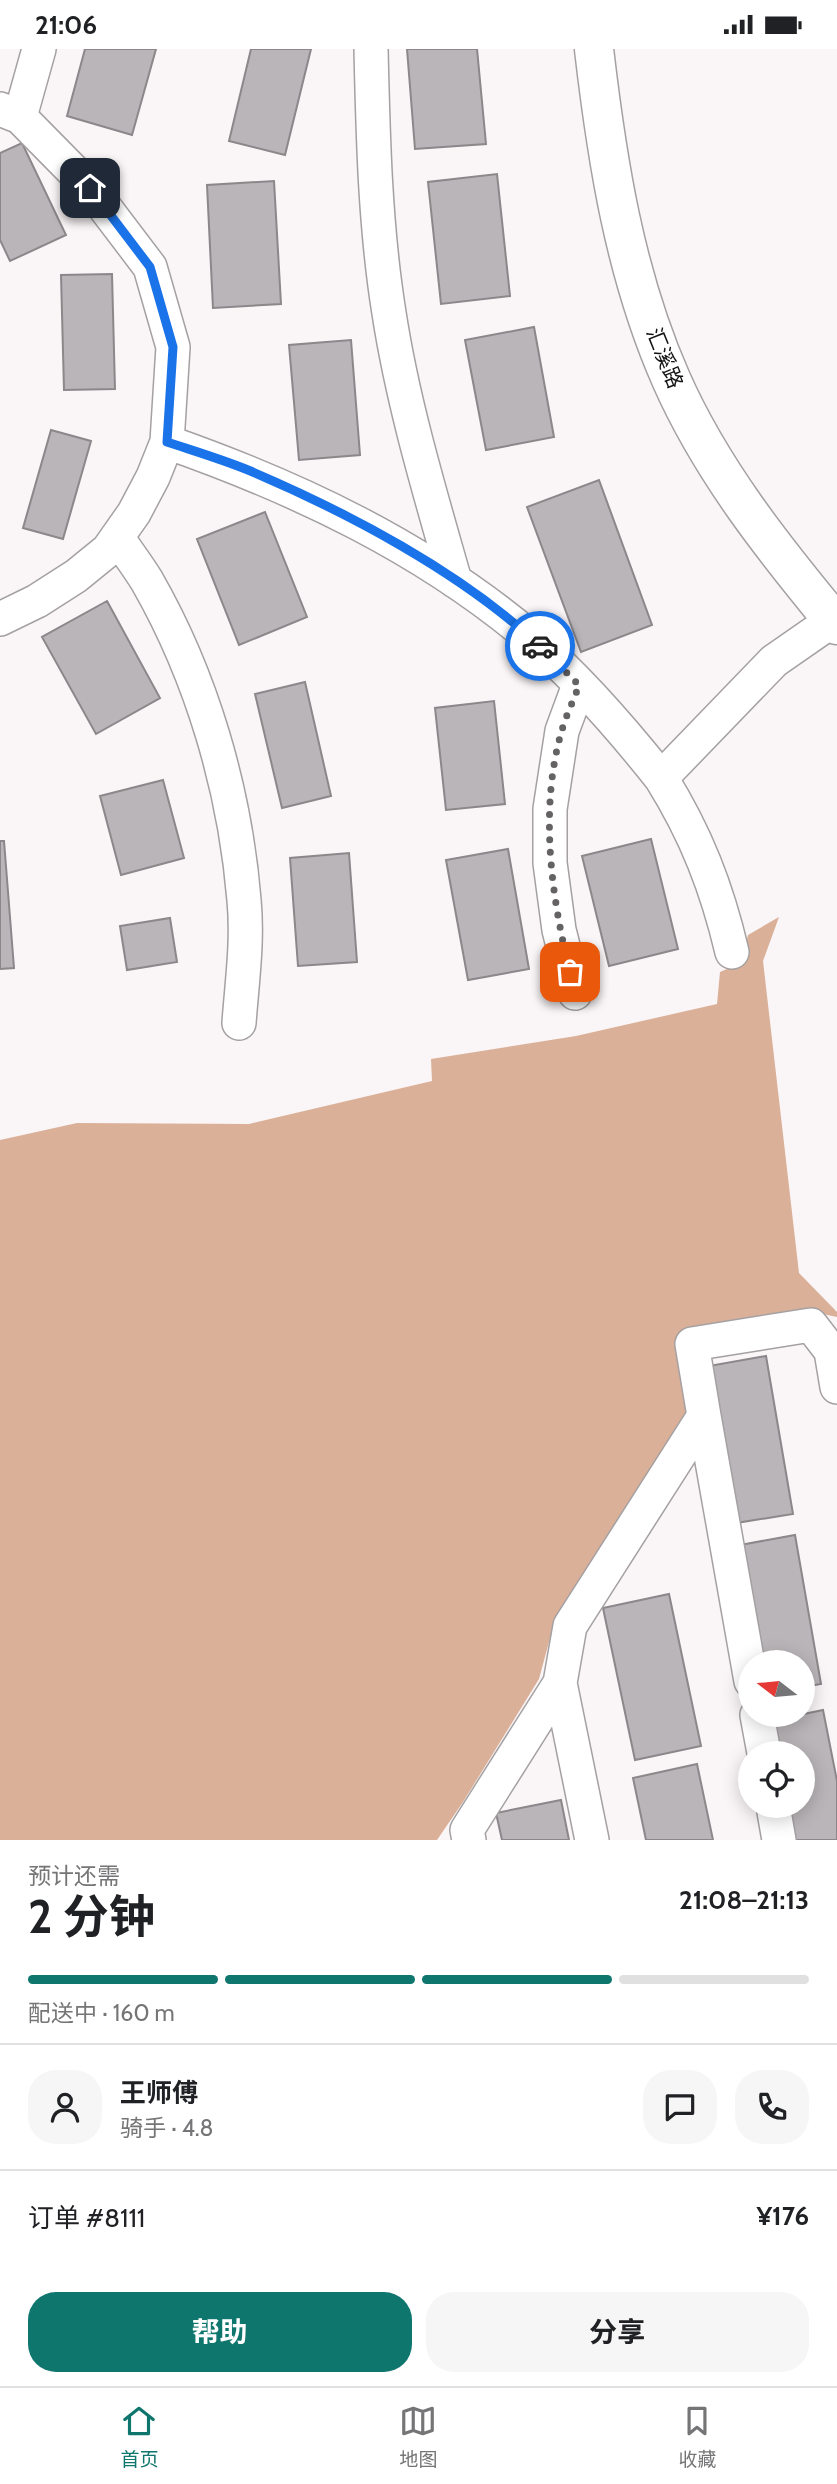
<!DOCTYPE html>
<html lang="zh">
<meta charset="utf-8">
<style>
body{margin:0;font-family:Cabin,"Noto Sans SC",sans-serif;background:#f6f6f6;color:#202124;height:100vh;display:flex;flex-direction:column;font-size:26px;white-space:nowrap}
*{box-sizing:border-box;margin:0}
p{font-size:23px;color:#757577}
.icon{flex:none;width:38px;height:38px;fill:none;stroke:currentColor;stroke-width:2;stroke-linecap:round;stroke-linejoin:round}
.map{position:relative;height:1791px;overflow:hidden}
.details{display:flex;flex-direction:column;background:#fff;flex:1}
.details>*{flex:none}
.needle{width:46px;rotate:286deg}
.controls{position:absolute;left:738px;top:1601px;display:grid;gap:14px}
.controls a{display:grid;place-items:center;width:77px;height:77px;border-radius:50%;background:#fff;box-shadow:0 4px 18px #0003;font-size:35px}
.pin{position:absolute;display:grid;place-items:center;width:60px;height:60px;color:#fff;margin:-30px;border-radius:14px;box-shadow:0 4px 10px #0006}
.courier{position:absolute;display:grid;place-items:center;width:70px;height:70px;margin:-35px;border:5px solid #1a73e8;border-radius:50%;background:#fff;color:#222;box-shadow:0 2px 9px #0007}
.headline em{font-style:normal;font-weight:700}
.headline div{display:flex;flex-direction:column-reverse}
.headline{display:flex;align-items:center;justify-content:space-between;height:119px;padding:0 28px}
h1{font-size:46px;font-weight:700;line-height:52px}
.bar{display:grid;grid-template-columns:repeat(4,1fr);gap:10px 7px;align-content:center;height:84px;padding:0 28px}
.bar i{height:9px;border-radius:5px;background:#e0e0e0}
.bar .active{background:#0f766e}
.bar p{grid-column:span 4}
.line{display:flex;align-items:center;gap:18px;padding:0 28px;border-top:2px solid #e0e0e0}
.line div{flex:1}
.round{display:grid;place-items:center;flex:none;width:74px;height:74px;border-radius:28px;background:#f6f6f6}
.cta{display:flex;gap:14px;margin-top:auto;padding:14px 28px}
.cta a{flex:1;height:80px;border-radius:28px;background:#0f766e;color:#fff;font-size:28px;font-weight:700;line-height:80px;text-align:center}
.cta a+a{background:#f6f6f6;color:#202124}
.status{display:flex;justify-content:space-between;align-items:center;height:49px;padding:0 35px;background:#fff;direction:ltr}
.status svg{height:19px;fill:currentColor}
.dock{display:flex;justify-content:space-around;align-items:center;height:98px;border-top:2px solid #e0e0e0;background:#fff;font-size:19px;color:#757577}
.dock a{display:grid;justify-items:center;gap:4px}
.dock .active{color:#0f766e}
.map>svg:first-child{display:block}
.forest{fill:#dbb098}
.building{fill:#b9b5b8;stroke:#8b878a;stroke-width:2}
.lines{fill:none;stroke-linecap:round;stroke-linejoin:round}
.minor-casing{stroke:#a5a1a2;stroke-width:36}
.tertiary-casing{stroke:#a5a1a2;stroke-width:41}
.minor{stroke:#fff;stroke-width:33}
.tertiary{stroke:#fff;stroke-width:38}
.done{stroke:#646262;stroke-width:7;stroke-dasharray:0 12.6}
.route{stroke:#1a73e8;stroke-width:9}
.labels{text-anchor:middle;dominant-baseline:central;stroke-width:6;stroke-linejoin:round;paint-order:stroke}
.street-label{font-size:21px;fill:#141313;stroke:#fff}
</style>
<div class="status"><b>21:06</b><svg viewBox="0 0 49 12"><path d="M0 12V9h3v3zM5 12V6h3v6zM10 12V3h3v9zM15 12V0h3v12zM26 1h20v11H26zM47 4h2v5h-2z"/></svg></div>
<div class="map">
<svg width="837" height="1791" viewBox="0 0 837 1791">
<rect width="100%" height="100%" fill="#faf5f6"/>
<!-- forest -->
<path class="forest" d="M 779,868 L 763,912 L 799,1224 L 837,1263 L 837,1268 L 808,1262 L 677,1286 L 689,1364 L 556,1567 L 539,1630 L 463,1753 L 437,1791 L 0,1791 L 0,1091 L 77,1074 L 249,1075 L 432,1032 L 431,1010 L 576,987 L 717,955 L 720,923 L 741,914 L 748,886 Z"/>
<!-- building -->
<path class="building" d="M 85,0 L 156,0 L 132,86 L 67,67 Z
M 251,0 L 311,0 L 285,106 L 229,92 Z
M 407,0 L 477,0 L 486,95 L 415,100 Z
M 22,94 L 66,186 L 10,212 L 0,191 L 0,104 Z
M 497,125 L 510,247 L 441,255 L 428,133 Z
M 274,132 L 281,255 L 213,259 L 207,136 Z
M 112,225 L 115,340 L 64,341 L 61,226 Z
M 534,278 L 554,388 L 486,401 L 465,291 Z
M 351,291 L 360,406 L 299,411 L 289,296 Z
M 51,381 L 91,392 L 63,490 L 23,479 Z
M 599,431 L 652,576 L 581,603 L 527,458 Z
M 265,463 L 307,568 L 239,596 L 197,490 Z
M 107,552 L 160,649 L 96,685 L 42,588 Z
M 305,633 L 331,747 L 282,759 L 255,645 Z
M 494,652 L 505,755 L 446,761 L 435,659 Z
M 163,731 L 184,809 L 121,826 L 100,747 Z
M 651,790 L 678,900 L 609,917 L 582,807 Z
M 0,792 L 4,792 L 14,919 L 0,920 Z
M 508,800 L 529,920 L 468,931 L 446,811 Z
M 349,804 L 357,913 L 298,917 L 290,809 Z
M 170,869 L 177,913 L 127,921 L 120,877 Z
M 766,1307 L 793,1465 L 736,1474 L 709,1317 Z
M 795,1486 L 821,1635 L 803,1638 L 803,1614 L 760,1614 L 740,1496 Z
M 669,1545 L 701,1697 L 635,1711 L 603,1559 Z
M 823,1661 L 837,1732 L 837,1791 L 794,1791 L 787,1757 L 803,1757 L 803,1704 L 777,1704 L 770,1672 Z
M 697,1715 L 713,1791 L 646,1791 L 633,1729 Z
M 561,1751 L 569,1791 L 502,1791 L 496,1764 Z"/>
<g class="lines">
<!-- minor casing -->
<g class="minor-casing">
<path id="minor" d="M 371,0 C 373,88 375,177 389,264 C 403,355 430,444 455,532
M 0,60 L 20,68 L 90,139 L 150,218 L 173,298 L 167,393 L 153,428 L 134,464 L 108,501 L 76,527 L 37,552 L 0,570
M 20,68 L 39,0
M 167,393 C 298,439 423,498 531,589 C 579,630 622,680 661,729 L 774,612 L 833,571
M 117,488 C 127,503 138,517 147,532 C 202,628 235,741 244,851 C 248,892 242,933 239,974
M 661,729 C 696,785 717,839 732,903
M 575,944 L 559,881 L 550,814 L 550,760 L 562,682 L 579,636
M 704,1367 L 751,1632
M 757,1666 L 764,1704
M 773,1757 L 779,1791
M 469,1791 L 467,1781 L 560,1634
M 592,1791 L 560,1634 L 570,1577 L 704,1367 L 692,1295 L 811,1276 L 831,1302 L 837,1338"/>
</g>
<!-- tertiary casing -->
<g class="tertiary-casing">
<path id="tertiary" d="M 594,0 C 607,112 625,226 671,330 C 711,421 774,500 837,576"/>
</g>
<!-- minor -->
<use href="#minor" class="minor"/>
<!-- tertiary -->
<use href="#tertiary" class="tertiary"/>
</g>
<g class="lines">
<!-- done -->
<path class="done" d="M 540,597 L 579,636 C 574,651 566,666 562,681 C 539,758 551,847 570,923"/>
<!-- route -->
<path class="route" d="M 90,139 L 150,218 L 173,298 L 167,393 C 194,402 221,410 248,421 C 347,463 461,523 540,597"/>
</g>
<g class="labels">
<!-- street labels -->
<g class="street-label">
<text transform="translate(665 309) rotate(68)">汇溪路</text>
</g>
</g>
</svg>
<div class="controls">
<a><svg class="needle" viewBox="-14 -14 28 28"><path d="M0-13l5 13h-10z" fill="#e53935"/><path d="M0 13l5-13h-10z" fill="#757577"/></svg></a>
<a><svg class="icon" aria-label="locate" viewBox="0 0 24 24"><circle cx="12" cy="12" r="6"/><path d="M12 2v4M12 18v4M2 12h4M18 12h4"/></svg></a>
</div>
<div class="pin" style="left:570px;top:923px;background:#ea580c"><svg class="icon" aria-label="bag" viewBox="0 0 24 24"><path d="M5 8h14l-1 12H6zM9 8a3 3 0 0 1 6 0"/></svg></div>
<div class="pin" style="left:90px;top:139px;background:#1f2937"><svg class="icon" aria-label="home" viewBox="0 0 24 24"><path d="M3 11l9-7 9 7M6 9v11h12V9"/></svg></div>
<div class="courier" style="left:540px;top:597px"><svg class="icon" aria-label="car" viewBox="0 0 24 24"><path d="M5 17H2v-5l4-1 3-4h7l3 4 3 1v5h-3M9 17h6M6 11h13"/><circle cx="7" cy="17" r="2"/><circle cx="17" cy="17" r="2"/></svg></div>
</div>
<section class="details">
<div class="headline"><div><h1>2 分钟</h1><p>预计还需</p></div><em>21:08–21:13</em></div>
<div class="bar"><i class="active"></i><i class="active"></i><i class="active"></i><i></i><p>配送中 · 160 m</p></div>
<div class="line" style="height:126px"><a class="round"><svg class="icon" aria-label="person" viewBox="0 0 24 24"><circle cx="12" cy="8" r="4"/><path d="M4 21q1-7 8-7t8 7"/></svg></a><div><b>王师傅</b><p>骑手 · 4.8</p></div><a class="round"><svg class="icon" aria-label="chat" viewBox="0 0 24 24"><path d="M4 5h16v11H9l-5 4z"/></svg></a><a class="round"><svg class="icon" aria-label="phone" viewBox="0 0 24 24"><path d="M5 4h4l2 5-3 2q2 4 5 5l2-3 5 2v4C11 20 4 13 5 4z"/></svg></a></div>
<div class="line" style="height:91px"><div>订单 #8111</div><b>¥176</b></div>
<div class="cta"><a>帮助</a><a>分享</a></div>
</section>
<nav class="dock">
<a class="active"><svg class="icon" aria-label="home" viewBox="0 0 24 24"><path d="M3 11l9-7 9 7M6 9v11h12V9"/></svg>首页</a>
<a><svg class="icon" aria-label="map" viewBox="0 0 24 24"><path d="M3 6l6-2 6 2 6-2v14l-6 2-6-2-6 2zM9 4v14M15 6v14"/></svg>地图</a>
<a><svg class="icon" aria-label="saved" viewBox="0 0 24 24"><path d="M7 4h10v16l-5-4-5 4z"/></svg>收藏</a>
</nav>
